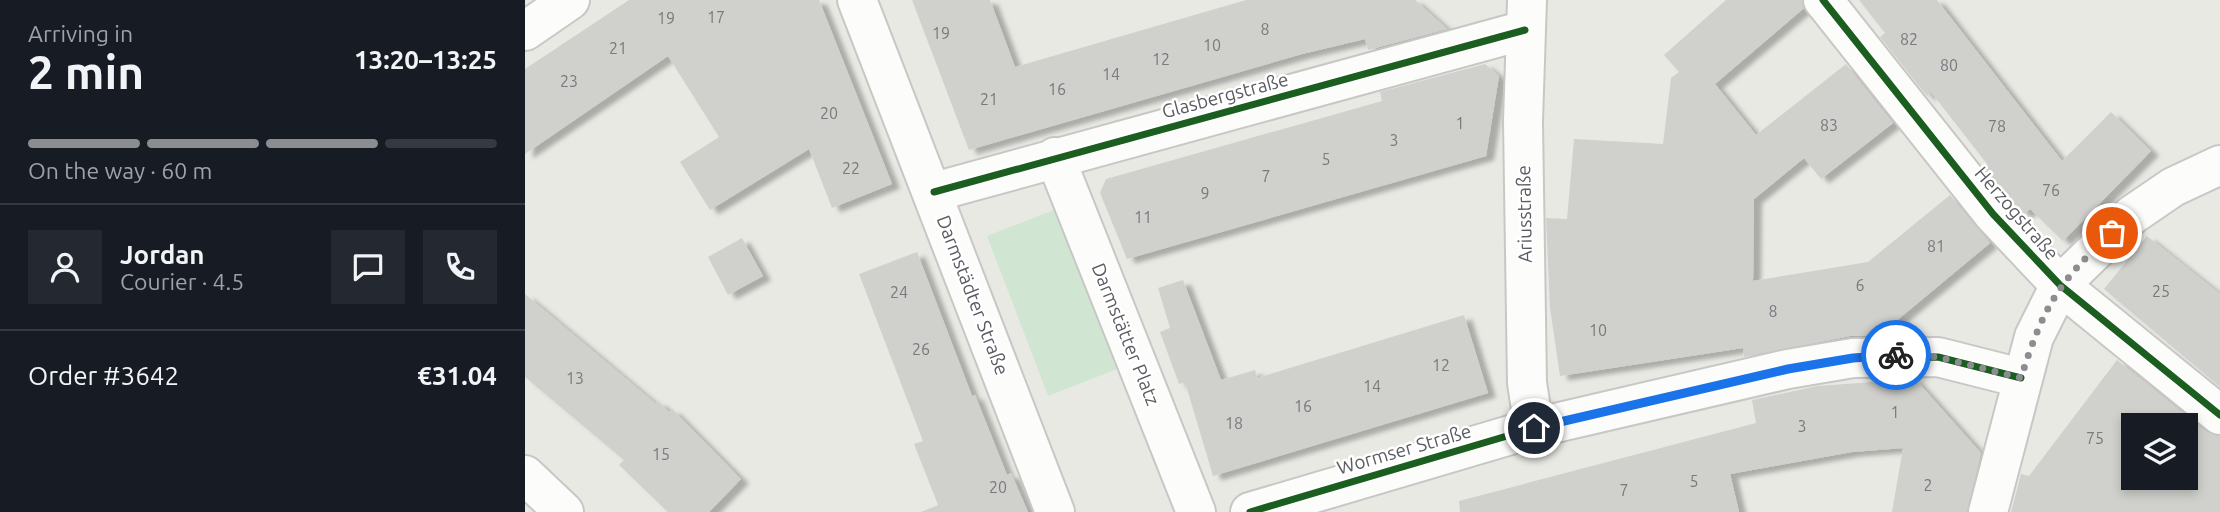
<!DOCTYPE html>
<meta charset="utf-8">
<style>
body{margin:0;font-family:Ubuntu,sans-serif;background:#242831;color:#f1f3f6;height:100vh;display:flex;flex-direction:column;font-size:26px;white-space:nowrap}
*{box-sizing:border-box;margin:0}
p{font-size:23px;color:#9ea1a6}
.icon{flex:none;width:38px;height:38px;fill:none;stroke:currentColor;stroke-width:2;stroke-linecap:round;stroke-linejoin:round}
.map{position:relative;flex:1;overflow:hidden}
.panel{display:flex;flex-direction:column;background:#171b24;width:525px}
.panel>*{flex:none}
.tools{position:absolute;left:1596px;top:413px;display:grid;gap:14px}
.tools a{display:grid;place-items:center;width:77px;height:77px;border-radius:0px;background:#171b24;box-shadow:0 4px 10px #0003;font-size:35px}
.pin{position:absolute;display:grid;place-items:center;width:60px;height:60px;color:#fff;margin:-30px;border:4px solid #fff;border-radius:50%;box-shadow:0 2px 7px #0007}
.courier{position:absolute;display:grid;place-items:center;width:70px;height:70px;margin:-35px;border:5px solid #1a73e8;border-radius:50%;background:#fff;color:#222;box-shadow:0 2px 9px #0007}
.summary em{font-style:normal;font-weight:700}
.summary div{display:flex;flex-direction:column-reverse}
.summary{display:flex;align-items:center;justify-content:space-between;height:119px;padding:0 28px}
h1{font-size:46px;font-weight:700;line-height:52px}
.bar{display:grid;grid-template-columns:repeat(4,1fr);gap:10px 7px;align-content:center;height:84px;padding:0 28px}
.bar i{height:9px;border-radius:5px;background:#363941}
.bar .current{background:#8c8d90}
.bar p{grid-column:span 4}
.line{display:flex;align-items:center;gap:18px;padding:0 28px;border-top:2px solid #363941}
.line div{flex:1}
.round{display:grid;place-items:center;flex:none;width:74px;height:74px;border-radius:0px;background:#242831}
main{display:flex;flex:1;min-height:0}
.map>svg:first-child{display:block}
.green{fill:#d1e6d2}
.building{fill:#d0d0cd;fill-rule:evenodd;filter:url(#shadow)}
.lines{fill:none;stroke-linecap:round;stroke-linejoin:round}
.minor-casing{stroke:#c7c7c6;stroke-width:42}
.minor{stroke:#fcfcfb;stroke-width:38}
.cycleway-casing{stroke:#fff;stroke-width:11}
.cycleway{stroke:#1b5e20;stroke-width:7}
.done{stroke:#8c8d90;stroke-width:7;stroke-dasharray:0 12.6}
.route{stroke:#1a73e8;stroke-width:9}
.labels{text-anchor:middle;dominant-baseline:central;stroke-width:5;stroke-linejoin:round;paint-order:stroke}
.number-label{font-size:16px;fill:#797a7e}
.street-label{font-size:19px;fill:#5a5c62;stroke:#fff}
</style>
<main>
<section class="panel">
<div class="summary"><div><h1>2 min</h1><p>Arriving in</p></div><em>13:20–13:25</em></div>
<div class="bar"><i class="current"></i><i class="current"></i><i class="current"></i><i></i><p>On the way · 60 m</p></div>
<div class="line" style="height:126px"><a class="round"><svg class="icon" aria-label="person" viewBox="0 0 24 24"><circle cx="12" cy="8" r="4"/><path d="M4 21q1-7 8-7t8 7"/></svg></a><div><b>Jordan</b><p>Courier · 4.5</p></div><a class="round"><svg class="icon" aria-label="chat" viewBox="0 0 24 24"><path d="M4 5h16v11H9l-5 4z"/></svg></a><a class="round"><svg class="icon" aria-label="phone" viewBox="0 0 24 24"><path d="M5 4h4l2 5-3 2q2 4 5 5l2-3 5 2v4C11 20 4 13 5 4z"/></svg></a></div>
<div class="line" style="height:91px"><div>Order #3642</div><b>€31.04</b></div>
</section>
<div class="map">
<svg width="1695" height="512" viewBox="0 0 1695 512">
<defs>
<filter id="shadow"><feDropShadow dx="8" dy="4.5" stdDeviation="2" flood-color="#0004"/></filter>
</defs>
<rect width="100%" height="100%" fill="#e9e9e4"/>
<!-- green -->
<path class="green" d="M 531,209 L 592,369 L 523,396 L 462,236 Z"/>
<!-- building -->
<path class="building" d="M 104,0 L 294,0 L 367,184 L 307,208 L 284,149 L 185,210 L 155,162 L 194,137 L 143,56 L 0,154 L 0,69 Z
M 387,0 L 465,0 L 490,67 L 721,0 L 890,0 L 922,29 L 843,50 L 840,39 L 777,54 L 444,150 Z
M 1201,0 L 1277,0 L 1279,8 L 1190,84 L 1231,135 L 1321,64 L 1368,123 L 1296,179 L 1279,158 L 1229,199 L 1228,281 L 1343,262 L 1425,195 L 1465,243 L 1353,336 L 1325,336 L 1219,357 L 1218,348 L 1035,376 L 1025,308 L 1021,218 L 1042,219 L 1049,139 L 1138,144 L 1146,78 L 1154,72 L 1139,55 Z
M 1334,0 L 1412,0 L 1537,161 L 1586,112 L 1626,151 L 1538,241 L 1505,209 L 1499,214 L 1485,200 L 1458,167 L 1462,164 L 1406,92 L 1402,96 L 1355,37 L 1360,33 Z
M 960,64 L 974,76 L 961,156 L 602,259 L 575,193 L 581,179 L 857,101 L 855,92 Z
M 1622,236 L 1695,294 L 1695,387 L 1579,289 Z
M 217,238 L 238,276 L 203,295 L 183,257 Z
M 392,252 L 447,396 L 450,395 L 482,475 L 486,473 L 503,512 L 396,512 L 413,505 L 389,444 L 398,441 L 334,274 Z
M 658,280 L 696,380 L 730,370 L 732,378 L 939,315 L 963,393 L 688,476 L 660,382 L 654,384 L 635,332 L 645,328 L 633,288 Z
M 0,294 L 131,404 L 133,401 L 144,412 L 147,409 L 216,479 L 184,512 L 143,512 L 94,465 L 99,460 L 0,377 Z
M 1592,360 L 1681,432 L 1695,436 L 1695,512 L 1486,512 L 1496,474 L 1504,476 ZM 1608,425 L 1661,425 L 1661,478 L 1608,478 Z
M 1390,379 L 1456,453 L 1442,512 L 1367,512 L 1378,448 L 1327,452 L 1205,474 L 1214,512 L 935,512 L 934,501 L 1231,423 L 1227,400 L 1292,386 Z"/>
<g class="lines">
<!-- minor casing -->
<g class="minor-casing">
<path id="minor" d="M 332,0 L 530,512
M 1002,0 L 998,121 L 1002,383 L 1009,428
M 1298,0 L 1468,214 L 1535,285 L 1695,415
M 0,31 L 45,0
M 530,157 L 671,512
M 409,192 L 1000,30
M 0,475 L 39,512
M 725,512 L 1009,428 L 1263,369 L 1328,358 L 1413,357 L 1496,378
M 1463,512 L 1509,337 L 1535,285 L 1607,215 L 1648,187 L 1695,165"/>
</g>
<!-- minor -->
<use href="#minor" class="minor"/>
<!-- cycleway casing -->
<g class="cycleway-casing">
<path id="cycleway" d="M 1298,0 L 1468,214 L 1535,285 L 1695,415
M 409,192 L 1000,30
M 725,512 L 1009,428 L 1263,369 L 1328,358 L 1413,357 L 1496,378"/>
</g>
<!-- cycleway -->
<use href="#cycleway" class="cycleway"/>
</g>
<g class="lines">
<!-- done -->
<path class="done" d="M 1371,355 L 1413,357 L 1496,378 C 1517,310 1533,281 1587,233"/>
<!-- route -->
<path class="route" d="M 1009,428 L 1263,369 L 1328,358 L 1371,355"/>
</g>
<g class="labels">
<!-- number labels -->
<g class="number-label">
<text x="191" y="17">17</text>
<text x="141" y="18">19</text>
<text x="740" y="29">8</text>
<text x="416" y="33">19</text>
<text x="1384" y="39">82</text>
<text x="687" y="45">10</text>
<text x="93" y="48">21</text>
<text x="636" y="59">12</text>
<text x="1424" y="65">80</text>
<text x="586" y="74">14</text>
<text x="44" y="81">23</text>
<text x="532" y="89">16</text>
<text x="464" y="99">21</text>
<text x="304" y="113">20</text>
<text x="935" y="123">1</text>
<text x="1304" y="125">83</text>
<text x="1472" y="126">78</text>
<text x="869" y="140">3</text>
<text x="801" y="159">5</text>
<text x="326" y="168">22</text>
<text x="741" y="176">7</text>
<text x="1526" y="190">76</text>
<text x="680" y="193">9</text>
<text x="618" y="217">11</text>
<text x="1411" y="246">81</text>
<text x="1335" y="285">6</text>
<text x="1636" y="291">25</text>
<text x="374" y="292">24</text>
<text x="1248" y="311">8</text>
<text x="1073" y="330">10</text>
<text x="396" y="349">26</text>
<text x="916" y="365">12</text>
<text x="50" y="378">13</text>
<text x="847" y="386">14</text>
<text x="778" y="406">16</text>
<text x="1370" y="412">1</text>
<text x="709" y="423">18</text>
<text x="1277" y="426">3</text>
<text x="1570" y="438">75</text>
<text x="136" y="454">15</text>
<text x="1169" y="481">5</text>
<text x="1403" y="485">2</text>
<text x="473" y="487">20</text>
<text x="1099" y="490">7</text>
</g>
<!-- street labels -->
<g class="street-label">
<text transform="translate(700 95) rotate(-15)">Glasbergstraße</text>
<text transform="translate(1492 213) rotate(49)">Herzogstraße</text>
<text transform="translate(999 214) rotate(-91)">Ariusstraße</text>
<text transform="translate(448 295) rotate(69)">Darmstädter Straße</text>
<text transform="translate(601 334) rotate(68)">Darmstätter Platz</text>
<text transform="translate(879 449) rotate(-16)">Wormser Straße</text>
</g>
</g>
</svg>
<div class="tools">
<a><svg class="icon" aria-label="layers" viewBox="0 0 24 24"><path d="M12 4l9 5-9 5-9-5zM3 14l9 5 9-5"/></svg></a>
</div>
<div class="pin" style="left:1587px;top:233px;background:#ea580c"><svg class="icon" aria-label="bag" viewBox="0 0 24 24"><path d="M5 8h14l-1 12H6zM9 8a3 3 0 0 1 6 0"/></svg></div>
<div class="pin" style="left:1009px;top:428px;background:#1f2937"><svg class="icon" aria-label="home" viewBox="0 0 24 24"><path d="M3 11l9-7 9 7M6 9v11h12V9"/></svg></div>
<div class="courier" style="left:1371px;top:355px"><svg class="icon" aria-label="bike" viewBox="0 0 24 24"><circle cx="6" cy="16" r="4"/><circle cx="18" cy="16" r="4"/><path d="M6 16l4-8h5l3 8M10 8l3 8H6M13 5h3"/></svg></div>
</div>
</main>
